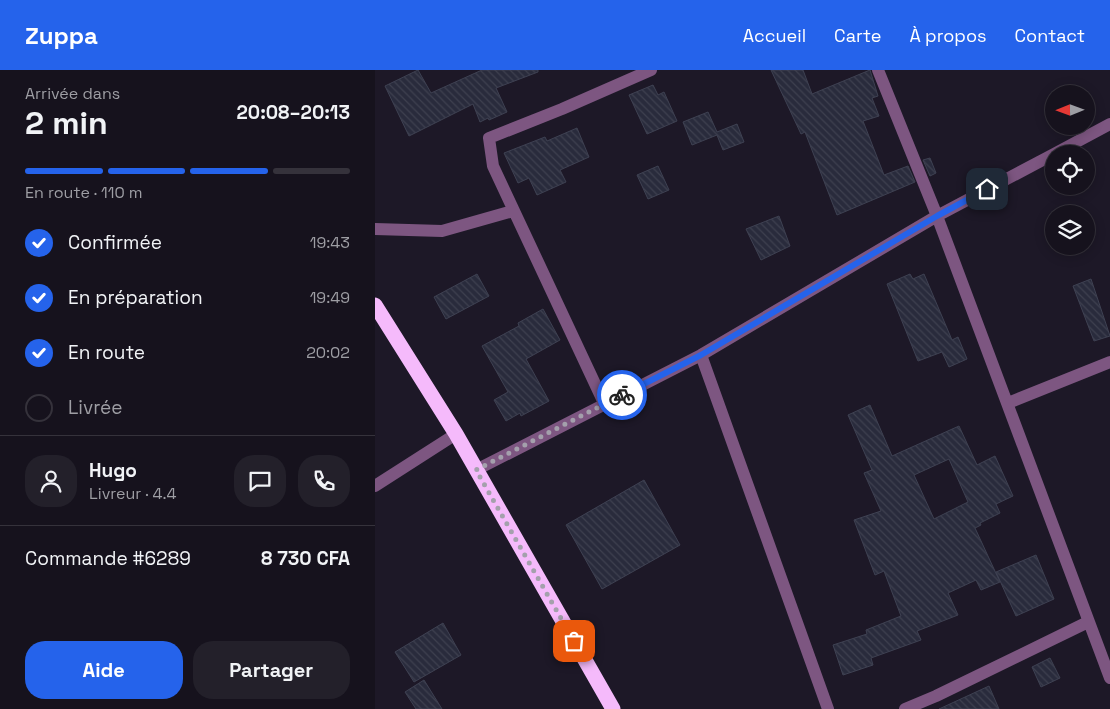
<!DOCTYPE html>
<html lang="fr">
<meta charset="utf-8">
<style>
body{margin:0;font-family:"Space Grotesk",sans-serif;background:#23202a;color:#f1f3f6;height:100vh;display:flex;flex-direction:column;font-size:19px;white-space:nowrap}
*{box-sizing:border-box;margin:0}
p{font-size:16px;color:#9e9ea4}
.icon{flex:none;width:28px;height:28px;fill:none;stroke:currentColor;stroke-width:2;stroke-linecap:round;stroke-linejoin:round}
.map{position:relative;flex:1;overflow:hidden}
.side{display:flex;flex-direction:column;background:#16121d;width:375px}
.side>*{flex:none}
.needle{width:32px;rotate:269deg}
.controls{position:absolute;left:670px;top:15px;display:grid;gap:10px}
.controls a{display:grid;place-items:center;width:50px;height:50px;border-radius:50%;background:#16121d;box-shadow:0 2px 12px #0003,0 0 0 1px #35323b;font-size:25px}
.pin{position:absolute;display:grid;place-items:center;width:42px;height:42px;color:#fff;margin:-21px;border-radius:10px;box-shadow:0 2px 8px #0006}
.courier{position:absolute;display:grid;place-items:center;width:50px;height:50px;margin:-25px;border:4px solid #2563eb;border-radius:50%;background:#fff;color:#222;box-shadow:0 1px 6px #0007}
.overview em{font-style:normal;font-weight:700}
.overview div{display:flex;flex-direction:column-reverse}
.overview{display:flex;align-items:center;justify-content:space-between;height:85px;padding:0 25px}
h1{font-size:32px;font-weight:700;line-height:38px}
.bar{display:grid;grid-template-columns:repeat(4,1fr);gap:8px 5px;align-content:center;height:60px;padding:0 25px}
.bar i{height:6px;border-radius:4px;background:#35323b}
.bar .selected{background:#2563eb}
.bar p{grid-column:span 4}
.line{display:flex;align-items:center;gap:12px;padding:0 25px;border-top:1px solid #35323b}
.line div{flex:1}
.round{display:grid;place-items:center;flex:none;width:52px;height:52px;border-radius:20px;background:#23202a}
ol{padding:0 25px;list-style:none}
li{display:flex;align-items:center;gap:15px;height:55px}
li p{margin-inline-start:auto}
li .icon{padding:5px;border-radius:50%;background:#2563eb;color:#fff;stroke-width:4}
li:last-child{color:#9e9ea4}
li i{width:28px;height:28px;border:2px solid #35323b;border-radius:50%}
.cta{display:flex;gap:10px;margin-top:auto;padding:10px 25px}
.cta a{flex:1;height:58px;border-radius:20px;background:#2563eb;color:#fff;font-size:20px;font-weight:700;line-height:58px;text-align:center}
.cta a+a{background:#23202a;color:#f1f3f6}
header{display:flex;align-items:center;gap:30px;box-sizing:border-box;height:70px;padding:0 25px;background:#2563eb;color:#fff}
header strong{font-size:24px}
nav{display:flex;gap:28px;margin-inline-start:auto;font-size:18px}
main{display:flex;flex:1;min-height:0}
.map>svg:first-child{display:block}
.building{fill:url(#building-back-hatch);stroke:#3e4152;fill-rule:evenodd}
.lines{fill:none;stroke-linecap:round;stroke-linejoin:round}
.minor{stroke:#7d5681;stroke-width:12}
.highway{stroke:#f5bafb;stroke-width:15}
.done{stroke:#a4a0ac;stroke-width:5;stroke-dasharray:0 9}
.route{stroke:#2563eb;stroke-width:6}
</style>
<header>
<strong>Zuppa</strong>
<nav><a>Accueil</a><a>Carte</a><a>À propos</a><a>Contact</a></nav>
</header>
<main>
<section class="side">
<div class="overview"><div><h1>2 min</h1><p>Arrivée dans</p></div><em>20:08–20:13</em></div>
<div class="bar"><i class="selected"></i><i class="selected"></i><i class="selected"></i><i></i><p>En route · 110 m</p></div>
<ol>
<li><svg class="icon" aria-label="check" viewBox="0 0 24 24"><path d="M5 12l5 5 9-10"/></svg>Confirmée<p>19:43</p></li>
<li><svg class="icon" aria-label="check" viewBox="0 0 24 24"><path d="M5 12l5 5 9-10"/></svg>En préparation<p>19:49</p></li>
<li><svg class="icon" aria-label="check" viewBox="0 0 24 24"><path d="M5 12l5 5 9-10"/></svg>En route<p>20:02</p></li>
<li><i></i>Livrée</li>
</ol>
<div class="line" style="height:90px"><a class="round"><svg class="icon" aria-label="person" viewBox="0 0 24 24"><circle cx="12" cy="8" r="4"/><path d="M4 21q1-7 8-7t8 7"/></svg></a><div><b>Hugo</b><p>Livreur · 4.4</p></div><a class="round"><svg class="icon" aria-label="chat" viewBox="0 0 24 24"><path d="M4 5h16v11H9l-5 4z"/></svg></a><a class="round"><svg class="icon" aria-label="phone" viewBox="0 0 24 24"><path d="M5 4h4l2 5-3 2q2 4 5 5l2-3 5 2v4C11 20 4 13 5 4z"/></svg></a></div>
<div class="line" style="height:65px"><div>Commande #6289</div><b>8 730 CFA</b></div>
<div class="cta"><a>Aide</a><a>Partager</a></div>
</section>
<div class="map">
<svg width="735" height="639" viewBox="0 0 735 639">
<defs>
<pattern id="building-back-hatch" width="6" height="6" patternUnits="userSpaceOnUse" patternTransform="scale(1.25)"><rect width="6" height="6" fill="#292b3c"/><path d="M-1 5l2 2M0 0l6 6M5-1l2 2" fill="none" stroke="#3e404f"/></pattern>
</defs>
<rect width="100%" height="100%" fill="#1d1827"/>
<!-- building -->
<path class="building" d="M 43,0 L 56,23 L 107,0 L 163,0 L 163,2 L 121,18 L 132,42 L 114,50 L 113,48 L 105,52 L 98,34 L 34,66 L 10,16 Z
M 396,0 L 428,0 L 437,24 L 495,0 L 503,26 L 497,28 L 504,46 L 488,51 L 509,105 L 533,96 L 540,112 L 462,145 L 430,62 L 426,64 Z
M 278,15 L 283,25 L 289,22 L 302,51 L 272,64 L 254,25 Z
M 333,42 L 342,62 L 362,54 L 369,72 L 348,80 L 342,65 L 317,75 L 308,52 Z
M 202,58 L 214,87 L 185,100 L 191,112 L 162,125 L 154,108 L 143,113 L 129,83 L 170,67 L 172,71 Z
M 555,88 L 561,103 L 555,106 L 548,90 Z
M 283,96 L 294,120 L 273,129 L 262,105 Z
M 404,146 L 415,176 L 386,190 L 371,159 Z
M 102,204 L 114,226 L 71,249 L 59,227 Z
M 535,204 L 538,209 L 549,204 L 577,270 L 583,267 L 592,289 L 574,297 L 567,282 L 543,291 L 512,214 Z
M 716,209 L 735,266 L 719,271 L 698,216 Z
M 168,239 L 185,270 L 151,289 L 174,331 L 146,346 L 145,343 L 131,351 L 119,330 L 133,322 L 107,276 L 144,256 L 143,253 Z
M 495,335 L 517,386 L 584,356 L 602,395 L 620,386 L 638,426 L 621,434 L 625,443 L 605,453 L 606,455 L 600,458 L 625,512 L 606,520 L 601,510 L 573,523 L 583,545 L 542,561 L 546,570 L 496,588 L 498,595 L 468,605 L 458,575 L 492,564 L 491,560 L 526,546 L 509,501 L 500,505 L 479,450 L 506,441 L 489,403 L 497,400 L 473,345 ZM 574,389 L 593,432 L 559,449 L 539,405 Z
M 269,410 L 305,475 L 227,519 L 191,455 Z
M 661,485 L 679,529 L 641,546 L 621,502 Z
M 68,553 L 86,585 L 39,612 L 20,582 Z
M 675,588 L 685,608 L 666,617 L 657,597 Z
M 49,610 L 67,639 L 41,639 L 30,622 Z
M 614,616 L 624,639 L 564,639 Z"/>
<g class="lines">
<!-- minor -->
<path class="minor" d="M 503,0 L 562,146 L 735,608
M 679,84 L 735,54
M 0,159 L 67,161 L 138,141
M 326,285 L 453,639
M 229,333 L 118,96 L 114,68 L 187,39 L 276,0
M 633,333 L 735,292
M 101,400 L 326,285 L 562,146 L 679,84
M 0,416 L 81,364
M 530,639 L 561,626 L 713,552"/>
<!-- highway -->
<path class="highway" d="M 0,235 L 81,364 L 238,639"/>
</g>
<g class="lines">
<!-- done -->
<path class="done" d="M 199,571 L 101,400 L 247,325"/>
<!-- route -->
<path class="route" d="M 247,325 L 326,285 L 562,146 L 612,119"/>
</g>
</svg>
<div class="controls">
<a><svg class="needle" viewBox="-14 -14 28 28"><path d="M0-13l5 13h-10z" fill="#e53935"/><path d="M0 13l5-13h-10z" fill="#9e9ea4"/></svg></a>
<a><svg class="icon" aria-label="locate" viewBox="0 0 24 24"><circle cx="12" cy="12" r="6"/><path d="M12 2v4M12 18v4M2 12h4M18 12h4"/></svg></a>
<a><svg class="icon" aria-label="layers" viewBox="0 0 24 24"><path d="M12 4l9 5-9 5-9-5zM3 14l9 5 9-5"/></svg></a>
</div>
<div class="pin" style="left:199px;top:571px;background:#ea580c"><svg class="icon" aria-label="bag" viewBox="0 0 24 24"><path d="M5 8h14l-1 12H6zM9 8a3 3 0 0 1 6 0"/></svg></div>
<div class="pin" style="left:612px;top:119px;background:#1f2937"><svg class="icon" aria-label="home" viewBox="0 0 24 24"><path d="M3 11l9-7 9 7M6 9v11h12V9"/></svg></div>
<div class="courier" style="left:247px;top:325px"><svg class="icon" aria-label="bike" viewBox="0 0 24 24"><circle cx="6" cy="16" r="4"/><circle cx="18" cy="16" r="4"/><path d="M6 16l4-8h5l3 8M10 8l3 8H6M13 5h3"/></svg></div>
</div>
</main>
